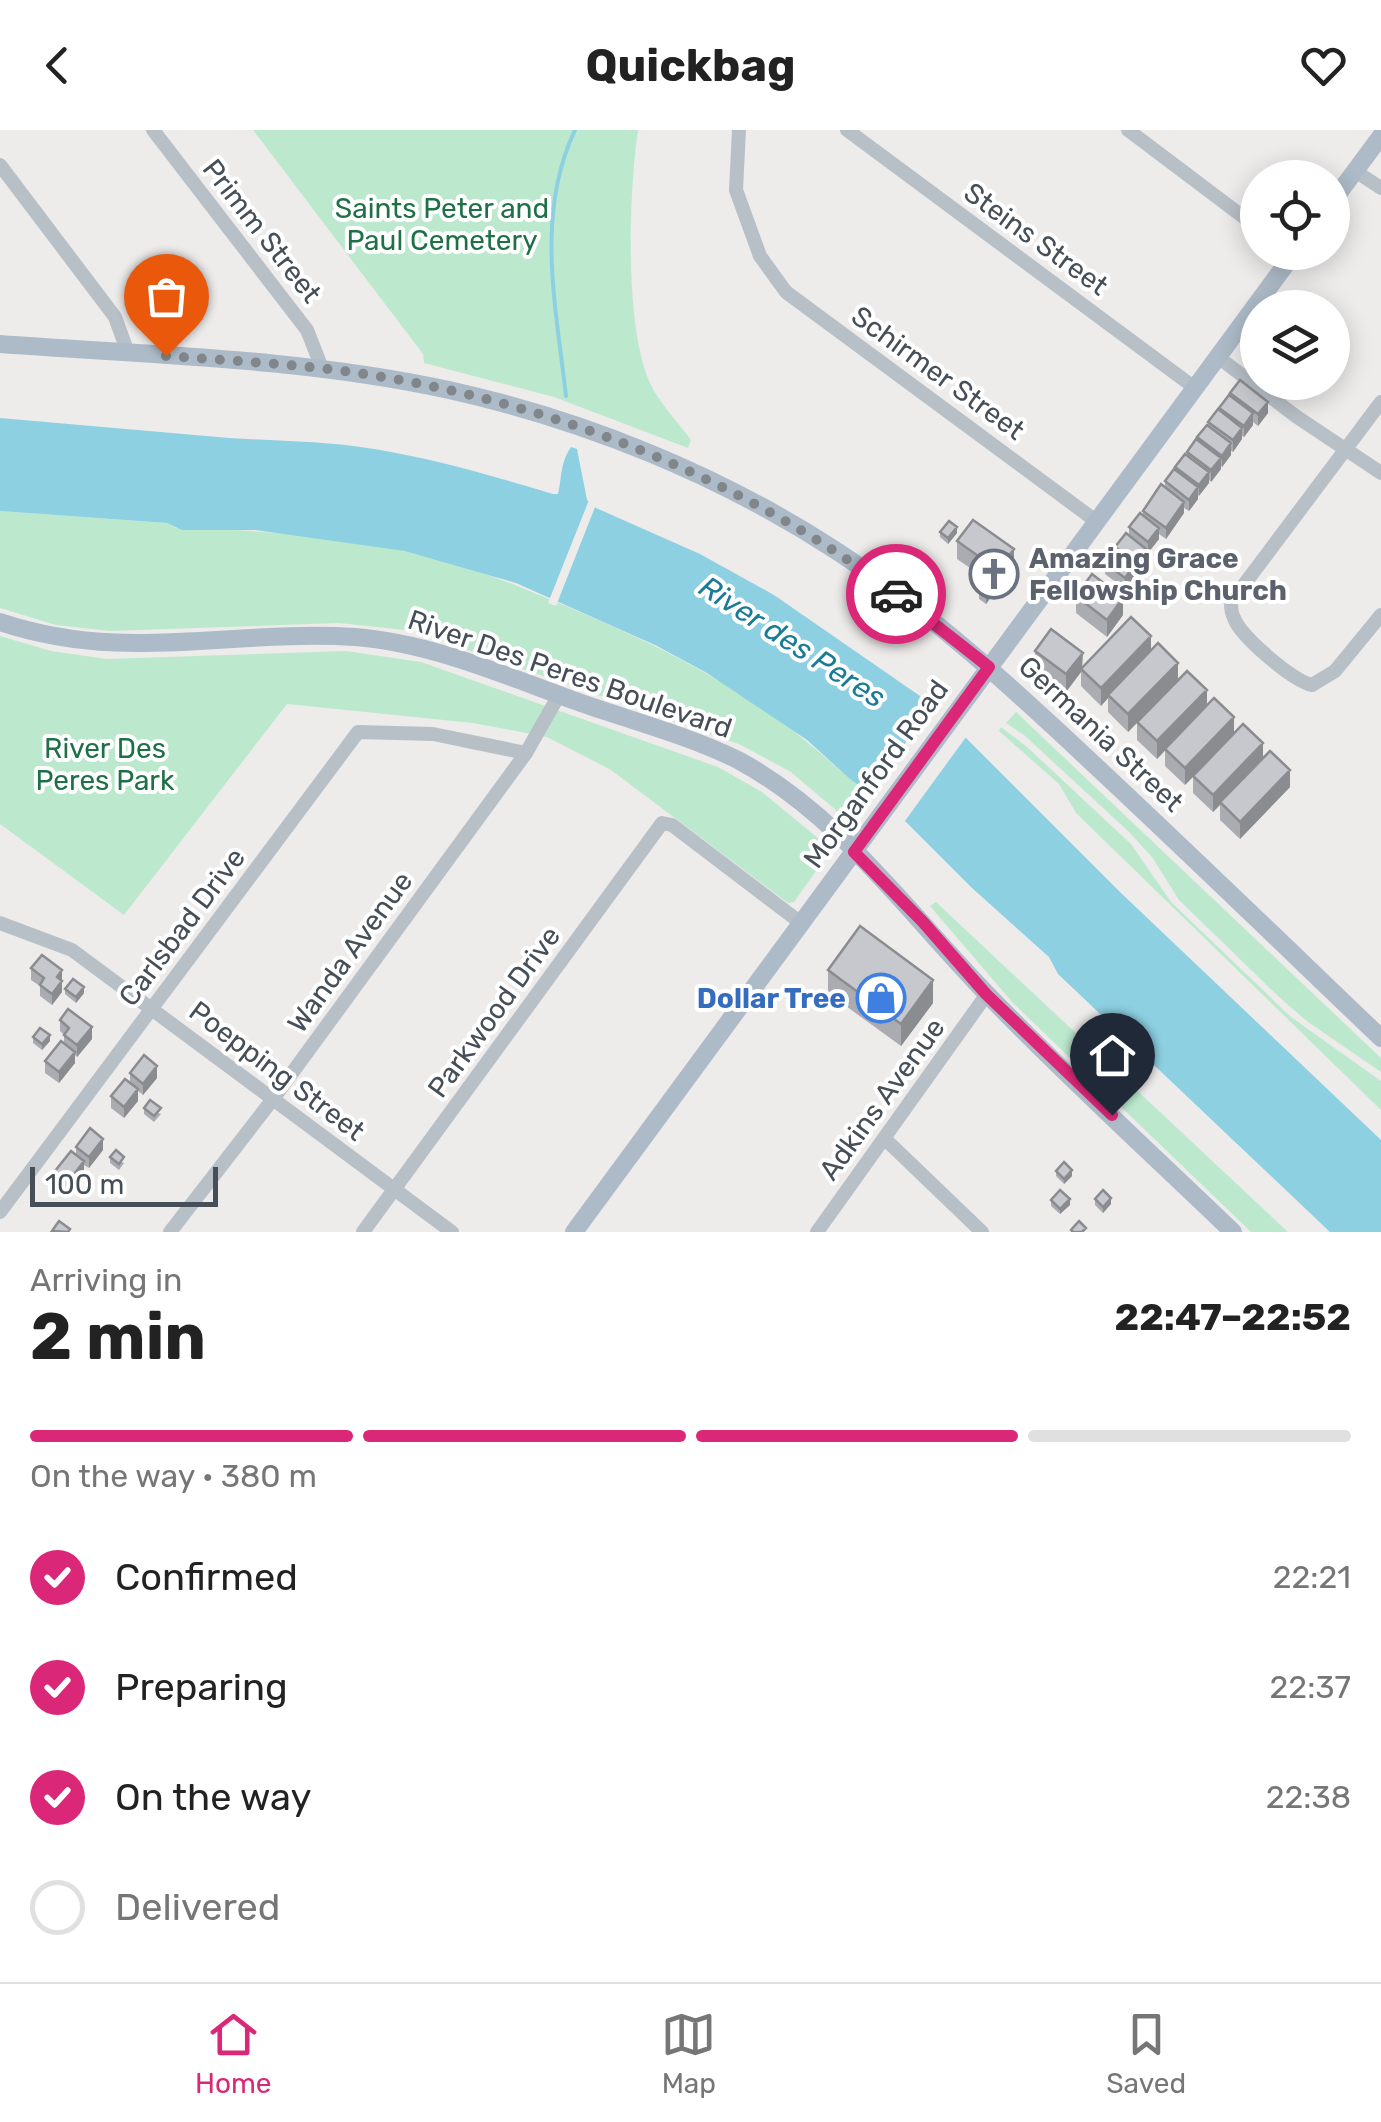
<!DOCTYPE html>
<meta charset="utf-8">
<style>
body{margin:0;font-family:Rubik,sans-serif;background:#f6f6f6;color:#222;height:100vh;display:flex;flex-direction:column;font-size:38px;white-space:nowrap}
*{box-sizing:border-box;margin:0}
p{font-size:32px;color:#767676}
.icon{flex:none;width:55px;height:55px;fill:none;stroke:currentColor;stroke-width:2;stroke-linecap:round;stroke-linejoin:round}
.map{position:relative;height:1102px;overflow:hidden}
.panel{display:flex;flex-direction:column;background:#fff;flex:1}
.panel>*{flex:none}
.controls{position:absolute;left:1240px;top:30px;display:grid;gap:20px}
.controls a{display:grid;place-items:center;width:110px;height:110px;border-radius:50%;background:#fff;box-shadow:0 5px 25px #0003;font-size:50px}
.scale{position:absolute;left:30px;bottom:25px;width:188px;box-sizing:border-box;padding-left:10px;border:5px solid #464f57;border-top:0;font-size:28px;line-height:35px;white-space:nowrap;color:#464f57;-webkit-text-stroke:8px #fff;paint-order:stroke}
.pin{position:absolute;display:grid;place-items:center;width:85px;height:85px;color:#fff;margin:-102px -42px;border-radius:50% 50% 50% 0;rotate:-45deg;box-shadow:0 0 10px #0007}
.pin .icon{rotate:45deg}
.courier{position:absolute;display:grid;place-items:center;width:100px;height:100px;margin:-50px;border:8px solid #db2777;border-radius:50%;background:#fff;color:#222;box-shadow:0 2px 12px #0007}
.headline em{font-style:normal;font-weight:700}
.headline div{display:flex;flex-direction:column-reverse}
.headline{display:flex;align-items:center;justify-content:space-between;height:170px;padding:0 30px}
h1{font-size:65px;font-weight:700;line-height:75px}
.bar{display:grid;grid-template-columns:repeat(4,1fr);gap:15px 10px;align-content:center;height:120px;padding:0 30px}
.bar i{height:12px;border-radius:8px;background:#e0e0e0}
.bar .on{background:#db2777}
.bar p{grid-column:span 4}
ol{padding:0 30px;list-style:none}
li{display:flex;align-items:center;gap:30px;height:110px}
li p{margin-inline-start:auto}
li .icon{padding:10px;border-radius:50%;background:#db2777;color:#fff;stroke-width:4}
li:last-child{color:#767676}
li i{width:55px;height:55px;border:5px solid #e0e0e0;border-radius:50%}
header{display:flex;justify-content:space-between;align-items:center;height:130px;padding:0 30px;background:#fff;font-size:45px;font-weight:700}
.tab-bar{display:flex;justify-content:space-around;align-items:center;height:140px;border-top:2px solid #e0e0e0;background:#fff;font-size:28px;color:#767676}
.tab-bar a{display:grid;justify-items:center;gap:5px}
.tab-bar .on{color:#db2777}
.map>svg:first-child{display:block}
.green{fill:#bce9ce}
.water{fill:#8dd0e2}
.pier{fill:#eeebeb}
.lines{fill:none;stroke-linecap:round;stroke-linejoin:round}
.stream{stroke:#8dd0e2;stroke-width:4}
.minor{stroke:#b8c0c7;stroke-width:14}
.major{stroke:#adbbc8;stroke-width:18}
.wall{fill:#aaacb1}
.shaded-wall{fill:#8b8c90}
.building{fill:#c6c8ce;stroke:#8b8c90;stroke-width:2.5}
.done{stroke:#81868b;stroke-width:10;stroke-dasharray:0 18}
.route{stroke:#db2777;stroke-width:12}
.labels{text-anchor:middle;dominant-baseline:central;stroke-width:8;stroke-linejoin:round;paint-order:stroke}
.park-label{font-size:28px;fill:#1e7047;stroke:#fff}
.street-label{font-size:28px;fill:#464f57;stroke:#fff}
.worship-label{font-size:28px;font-weight:bold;fill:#5b616d;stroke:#fff;text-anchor:start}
.shop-label{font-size:28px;font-weight:bold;fill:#366cbe;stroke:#fff;text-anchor:end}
.water-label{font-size:30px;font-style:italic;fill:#197c96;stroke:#fff}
</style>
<header><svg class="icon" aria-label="back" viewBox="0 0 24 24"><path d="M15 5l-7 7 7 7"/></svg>Quickbag<svg class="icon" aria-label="heart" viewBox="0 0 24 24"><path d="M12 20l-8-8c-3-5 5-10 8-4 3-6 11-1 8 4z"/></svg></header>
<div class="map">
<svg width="1381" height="1102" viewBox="0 0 1381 1102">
<rect width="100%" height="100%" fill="#eeebeb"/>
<!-- green -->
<path class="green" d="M 253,0 L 638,0 C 629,63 624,195 650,253 C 659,273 678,292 691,310 L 688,318 L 554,267 L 424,233 L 423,224 Z
M 0,381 L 167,393 L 176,398 C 252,399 328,406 402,420 C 446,429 491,445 532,462 C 615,496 694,531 768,582 C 804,607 834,637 869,663 L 857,685 L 844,687 L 791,642 L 741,615 L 414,501 L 339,493 L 110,501 L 56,495 L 0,478 Z
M 0,506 L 51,521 L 107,529 L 346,521 L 421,532 L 718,637 L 762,662 L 825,714 L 826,727 L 794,772 L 788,773 L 611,640 L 547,607 L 473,593 L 287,574 L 124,785 L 0,694 Z
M 1016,582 L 1381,928 L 1381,942 L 1308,892 L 1280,868 L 1179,770 L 1152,727 L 1129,702 L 1024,605 L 1006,593 Z
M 1001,597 L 1027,617 L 1131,714 L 1171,772 L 1291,887 L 1381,951 L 1381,980 L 1076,683 L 1059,654 L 999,601 Z
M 936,772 L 1288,1102 L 1251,1102 L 1012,872 L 930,776 Z"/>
<!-- water -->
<path class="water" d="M 0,288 L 229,308 C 277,311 325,311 374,319 C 435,329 493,346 553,364 L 558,364 C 562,347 560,333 571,317 L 577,319 L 587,370 L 596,378 L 700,424 L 774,465 L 933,575 L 1121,763 L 1381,1010 L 1381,1102 L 1330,1102 L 1058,844 L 1049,827 L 972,758 L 905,691 L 849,648 L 807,610 L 707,543 L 655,515 L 516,453 L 405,421 L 255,400 L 182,400 L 167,393 L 0,381 Z"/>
<!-- pier -->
<path class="pier" d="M 591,365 L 597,372 L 556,476 L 548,473 Z
M 936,571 L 969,603 L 902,695 L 866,667 Z"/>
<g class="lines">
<!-- stream -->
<path class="stream" d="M 566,266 C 556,176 535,85 575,0"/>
<!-- minor -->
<path class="minor" d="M 153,0 L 307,200 L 322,238
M 739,0 L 736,60 L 760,126 L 786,162 L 1096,391
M 847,0 L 1195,258
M 1128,0 L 1258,98
M 0,35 L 115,187 L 128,223
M 1355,41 L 1381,58
M 1218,227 L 1297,287 L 1381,343
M 1381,272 L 1231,472 C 1231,478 1231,483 1234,488 C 1241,507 1292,550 1312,555 L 1335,541 L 1381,485
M 0,793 L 72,820 L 452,1102
M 884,1008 L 982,1102
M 0,1082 L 358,602 L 433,604 L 526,623
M 170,1102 L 273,969 L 526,623 L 559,565
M 363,1102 L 662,693 L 672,695 L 801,793
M 817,1102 L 987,864"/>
<!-- major -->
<path class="major" d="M 1332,72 L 1381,6
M 0,214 C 149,225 302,228 449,260 C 584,290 718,344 835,420 C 932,483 1017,562 1101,641 C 1195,729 1288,819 1381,908
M 0,492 C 126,534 229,499 355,507 C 433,513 508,547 581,573 C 633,591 689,606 738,630 C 840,685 908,783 987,864 C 1066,946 1151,1023 1233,1102
M 574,1102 L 1295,122"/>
</g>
<!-- wall -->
<path class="wall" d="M 1230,263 L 1268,283 L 1258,296 L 1253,292 L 1253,295 L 1244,307 L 1242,306 L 1242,309 L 1233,322 L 1231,321 L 1231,325 L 1222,337 L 1221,336 L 1221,339 L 1211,352 L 1209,350 L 1209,353 L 1198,366 L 1198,369 L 1189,381 L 1184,378 L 1184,383 L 1166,409 L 1159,404 L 1159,409 L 1148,423 L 1146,422 L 1146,430 L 1135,443 L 1135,446 L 1125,459 L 1105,444 L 1105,433 L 1115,420 L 1115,417 L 1129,406 L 1129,397 L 1143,385 L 1143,381 L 1165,357 L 1165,351 L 1175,340 L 1175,337 L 1187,325 L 1187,322 L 1197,310 L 1197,307 L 1208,296 L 1208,292 L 1219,280 L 1219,278 L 1230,266 Z
M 940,402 L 957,403 L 948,414 L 940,407 Z
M 957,411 L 1014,436 L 986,474 L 979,469 L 979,452 L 983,447 L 957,429 Z
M 1076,466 L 1123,485 L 1107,507 L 1076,483 Z
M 1035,521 L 1083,537 L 1151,521 L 1234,603 L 1263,628 L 1290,657 L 1240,709 L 1220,690 L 1220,675 L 1213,682 L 1193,663 L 1193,647 L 1185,655 L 1165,636 L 1165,620 L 1157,629 L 1137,610 L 1137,593 L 1128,602 L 1108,582 L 1108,568 L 1101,576 L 1081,556 L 1081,542 L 1066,562 L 1035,538 Z
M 31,838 L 62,840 L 62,862 L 52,875 L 40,866 L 40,856 L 31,850 Z
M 828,840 L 933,873 L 901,916 L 828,863 Z
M 65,859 L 84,863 L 76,873 L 65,864 Z
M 60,890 L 92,909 L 77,927 L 75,925 L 75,933 L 59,953 L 45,943 L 45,931 L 64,913 L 64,905 L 60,901 Z
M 33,907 L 50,911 L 42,920 L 33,913 Z
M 130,943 L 157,948 L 143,965 L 138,961 L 138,971 L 124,988 L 111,978 L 111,966 L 130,953 Z
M 144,978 L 161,984 L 154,992 L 144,984 Z
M 76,1017 L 103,1020 L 89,1038 L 84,1035 L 84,1043 L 69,1063 L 55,1052 L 55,1041 L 76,1025 Z
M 110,1027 L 124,1033 L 119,1040 L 110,1033 Z
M 1056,1041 L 1072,1046 L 1064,1054 L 1056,1046 Z
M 1095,1069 L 1111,1074 L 1103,1083 L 1095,1075 Z
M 1051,1070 L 1070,1075 L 1060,1084 L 1051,1076 Z"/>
<!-- shaded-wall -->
<path class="shaded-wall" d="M 1268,272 L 1268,283 L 1258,296 L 1258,284 Z
M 1253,283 L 1253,295 L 1244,307 L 1244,296 Z
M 1242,298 L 1242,309 L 1233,322 L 1233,310 Z
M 1231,313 L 1231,325 L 1222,337 L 1222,326 Z
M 1221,328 L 1221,339 L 1211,352 L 1211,340 Z
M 1209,342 L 1209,353 L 1199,366 L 1199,355 Z
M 1198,357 L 1198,369 L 1189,381 L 1189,370 Z
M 1184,372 L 1184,383 L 1166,409 L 1166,398 Z
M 957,397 L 957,403 L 948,414 L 948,408 Z
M 1159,398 L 1159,409 L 1148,423 L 1148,412 Z
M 1014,419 L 1014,436 L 986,474 L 986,457 Z
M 1146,419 L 1146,430 L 1136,444 L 1136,432 Z
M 1135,434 L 1135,446 L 1125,459 L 1125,448 Z
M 1123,468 L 1123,485 L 1107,507 L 1107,490 Z
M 1151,506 L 1151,524 L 1108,565 L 1108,568 L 1101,576 L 1101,558 Z
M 1083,523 L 1082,540 L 1081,539 L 1081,542 L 1066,562 L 1066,544 Z
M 1178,533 L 1178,550 L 1128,602 L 1128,584 Z
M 1207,560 L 1207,577 L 1157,629 L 1157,611 Z
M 1234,587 L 1234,604 L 1185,655 L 1185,638 Z
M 1263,613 L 1263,631 L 1213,682 L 1213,665 Z
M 1290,640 L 1290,657 L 1240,709 L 1240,692 Z
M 62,840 L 62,862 L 52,875 L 52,864 L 57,847 Z
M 933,850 L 933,873 L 901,916 L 901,894 Z
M 84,857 L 84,863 L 76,873 L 76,867 Z
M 92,897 L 92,909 L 77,927 L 77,915 Z
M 50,905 L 50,911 L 42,920 L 42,914 Z
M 75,922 L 75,933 L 59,953 L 59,942 Z
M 157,936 L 157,948 L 143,965 L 143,954 Z
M 138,959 L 138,971 L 124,988 L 124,977 Z
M 103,1009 L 103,1020 L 89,1038 L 89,1027 Z
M 84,1031 L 84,1043 L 69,1063 L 69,1051 Z
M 1072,1040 L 1072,1046 L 1064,1054 L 1064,1049 Z
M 1111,1068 L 1111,1074 L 1103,1083 L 1103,1077 Z
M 1070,1069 L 1070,1075 L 1060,1084 L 1060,1079 Z"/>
<!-- building -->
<path class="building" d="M 1240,250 L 1268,272 L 1258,284 L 1230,263 Z
M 1229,265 L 1253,283 L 1244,296 L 1219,278 Z
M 1218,279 L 1242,298 L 1233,310 L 1208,292 Z
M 1207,295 L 1231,313 L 1222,326 L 1197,307 Z
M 1196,309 L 1221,328 L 1211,340 L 1187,322 Z
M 1185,324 L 1209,342 L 1199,355 L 1175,337 Z
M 1174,339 L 1198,357 L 1189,370 L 1165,351 Z
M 1161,354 L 1184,372 L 1166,398 L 1143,381 Z
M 1140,383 L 1159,398 L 1148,412 L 1129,397 Z
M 973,390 L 1014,419 L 986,457 L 979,452 L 991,435 L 957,411 Z
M 949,391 L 957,397 L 948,408 L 940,402 Z
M 1126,403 L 1146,419 L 1136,432 L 1115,417 Z
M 1115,419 L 1135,434 L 1125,448 L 1105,433 Z
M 1092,444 L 1123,468 L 1107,490 L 1076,466 Z
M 1131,487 L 1151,506 L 1101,558 L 1081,539 Z
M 1051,499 L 1083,523 L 1066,544 L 1035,521 Z
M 1158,513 L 1178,533 L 1128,584 L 1108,565 Z
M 1187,541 L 1207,560 L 1157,611 L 1137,592 Z
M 1214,568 L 1234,587 L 1185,638 L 1165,619 Z
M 1243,594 L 1263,613 L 1213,665 L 1193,646 Z
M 1270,621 L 1290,640 L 1240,692 L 1220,672 Z
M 860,796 L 933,850 L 901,894 L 828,840 Z
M 42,825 L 62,840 L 57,847 L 62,851 L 52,864 L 40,855 L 44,848 L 31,838 Z
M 73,849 L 84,857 L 76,867 L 65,859 Z
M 68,879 L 92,897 L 77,915 L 64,905 L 69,898 L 60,890 Z
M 40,898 L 50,905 L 42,914 L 33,907 Z
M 61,911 L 75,922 L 59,942 L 45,931 Z
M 144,925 L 157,936 L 143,954 L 130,943 Z
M 125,949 L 138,959 L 124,977 L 111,966 Z
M 150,970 L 161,978 L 154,986 L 144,978 Z
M 90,998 L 103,1009 L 89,1027 L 76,1017 Z
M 116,1020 L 124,1027 L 119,1034 L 110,1027 Z
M 71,1021 L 84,1031 L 69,1051 L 55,1041 Z
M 1064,1032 L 1072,1040 L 1064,1049 L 1056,1041 Z
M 1060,1060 L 1070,1069 L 1060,1079 L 1051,1070 Z
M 1103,1060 L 1111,1068 L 1103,1077 L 1095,1069 Z
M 59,1091 L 70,1099 L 68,1102 L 52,1101 Z
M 1079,1091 L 1086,1098 L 1082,1102 L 1073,1102 L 1071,1100 Z"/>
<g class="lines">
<!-- done -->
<path class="done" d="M 166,226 C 232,231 299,234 364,244 C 555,273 741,348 896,464"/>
<!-- route -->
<path class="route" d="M 896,464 L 989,537 L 854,722 L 923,792 L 986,864 L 1112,985"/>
</g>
<!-- icons -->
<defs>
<g id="church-ring" transform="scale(2.5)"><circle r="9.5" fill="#fff" stroke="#6b7280" stroke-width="1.5"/><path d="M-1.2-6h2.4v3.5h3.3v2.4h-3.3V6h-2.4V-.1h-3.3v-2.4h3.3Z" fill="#6b7280"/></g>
<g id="shop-ring" transform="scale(2.5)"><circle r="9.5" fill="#fff" stroke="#3f7fe0" stroke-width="1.5"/><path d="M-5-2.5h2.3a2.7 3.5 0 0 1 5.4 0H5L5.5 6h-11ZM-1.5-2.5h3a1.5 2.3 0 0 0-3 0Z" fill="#3f7fe0"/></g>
</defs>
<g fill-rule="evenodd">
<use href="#church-ring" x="994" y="444"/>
<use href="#shop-ring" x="881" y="868"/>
</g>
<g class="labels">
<!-- park labels -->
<g class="park-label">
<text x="442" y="78">Saints Peter and<tspan x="442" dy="32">Paul Cemetery</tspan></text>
<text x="105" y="618">River Des<tspan x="105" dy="32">Peres Park</tspan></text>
</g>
<!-- street labels -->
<g class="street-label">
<text transform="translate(262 101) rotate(52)">Primm Street</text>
<text transform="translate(1036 109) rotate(36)">Steins Street</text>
<text transform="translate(938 243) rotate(36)">Schirmer Street</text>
<text transform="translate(570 544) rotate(19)">River Des Peres Boulevard</text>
<text transform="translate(1101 604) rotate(43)">Germania Street</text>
<text transform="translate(876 644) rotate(-54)">Morganford Road</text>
<text transform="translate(182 797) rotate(-53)">Carlsbad Drive</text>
<text transform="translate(350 822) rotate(-54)">Wanda Avenue</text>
<text transform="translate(494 882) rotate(-54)">Parkwood Drive</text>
<text transform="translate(277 941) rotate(37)">Poepping Street</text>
<text transform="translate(882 969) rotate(-54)">Adkins Avenue</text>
</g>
<!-- worship labels -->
<g class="worship-label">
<text x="1029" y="428">Amazing Grace<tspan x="1029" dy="32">Fellowship Church</tspan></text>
</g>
<!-- shop labels -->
<g class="shop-label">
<text x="846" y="868">Dollar Tree</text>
</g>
<!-- water labels -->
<g class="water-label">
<text transform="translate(792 512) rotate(33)">River des Peres</text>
</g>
</g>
</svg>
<div class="controls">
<a><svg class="icon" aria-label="locate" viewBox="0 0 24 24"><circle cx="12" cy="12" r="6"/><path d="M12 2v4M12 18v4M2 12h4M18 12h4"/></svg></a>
<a><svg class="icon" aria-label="layers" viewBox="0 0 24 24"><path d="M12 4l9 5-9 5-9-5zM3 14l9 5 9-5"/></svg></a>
</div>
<div class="scale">100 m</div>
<div class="pin" style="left:166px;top:226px;background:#ea580c"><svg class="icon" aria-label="bag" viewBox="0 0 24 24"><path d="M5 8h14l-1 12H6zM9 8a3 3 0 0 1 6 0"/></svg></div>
<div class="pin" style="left:1112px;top:985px;background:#1f2937"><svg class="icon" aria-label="home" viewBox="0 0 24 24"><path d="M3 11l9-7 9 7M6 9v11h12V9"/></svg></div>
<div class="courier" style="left:896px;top:464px"><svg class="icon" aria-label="car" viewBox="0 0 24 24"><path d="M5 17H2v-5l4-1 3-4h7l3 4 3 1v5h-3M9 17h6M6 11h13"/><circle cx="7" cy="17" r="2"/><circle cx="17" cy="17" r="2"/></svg></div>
</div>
<section class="panel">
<div class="headline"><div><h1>2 min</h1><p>Arriving in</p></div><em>22:47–22:52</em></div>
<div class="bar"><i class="on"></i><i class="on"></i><i class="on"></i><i></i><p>On the way · 380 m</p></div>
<ol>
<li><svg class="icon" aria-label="check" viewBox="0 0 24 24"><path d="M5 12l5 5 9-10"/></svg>Confirmed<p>22:21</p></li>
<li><svg class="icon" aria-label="check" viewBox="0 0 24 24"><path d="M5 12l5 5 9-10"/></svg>Preparing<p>22:37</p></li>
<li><svg class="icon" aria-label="check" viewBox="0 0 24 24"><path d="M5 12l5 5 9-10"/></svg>On the way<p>22:38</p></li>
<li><i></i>Delivered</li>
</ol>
</section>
<nav class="tab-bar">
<a class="on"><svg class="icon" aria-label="home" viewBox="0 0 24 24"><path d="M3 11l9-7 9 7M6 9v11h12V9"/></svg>Home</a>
<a><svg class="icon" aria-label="map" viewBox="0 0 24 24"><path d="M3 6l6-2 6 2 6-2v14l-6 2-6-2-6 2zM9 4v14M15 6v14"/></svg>Map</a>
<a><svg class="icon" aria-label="saved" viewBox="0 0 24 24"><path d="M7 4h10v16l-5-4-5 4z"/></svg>Saved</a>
</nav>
